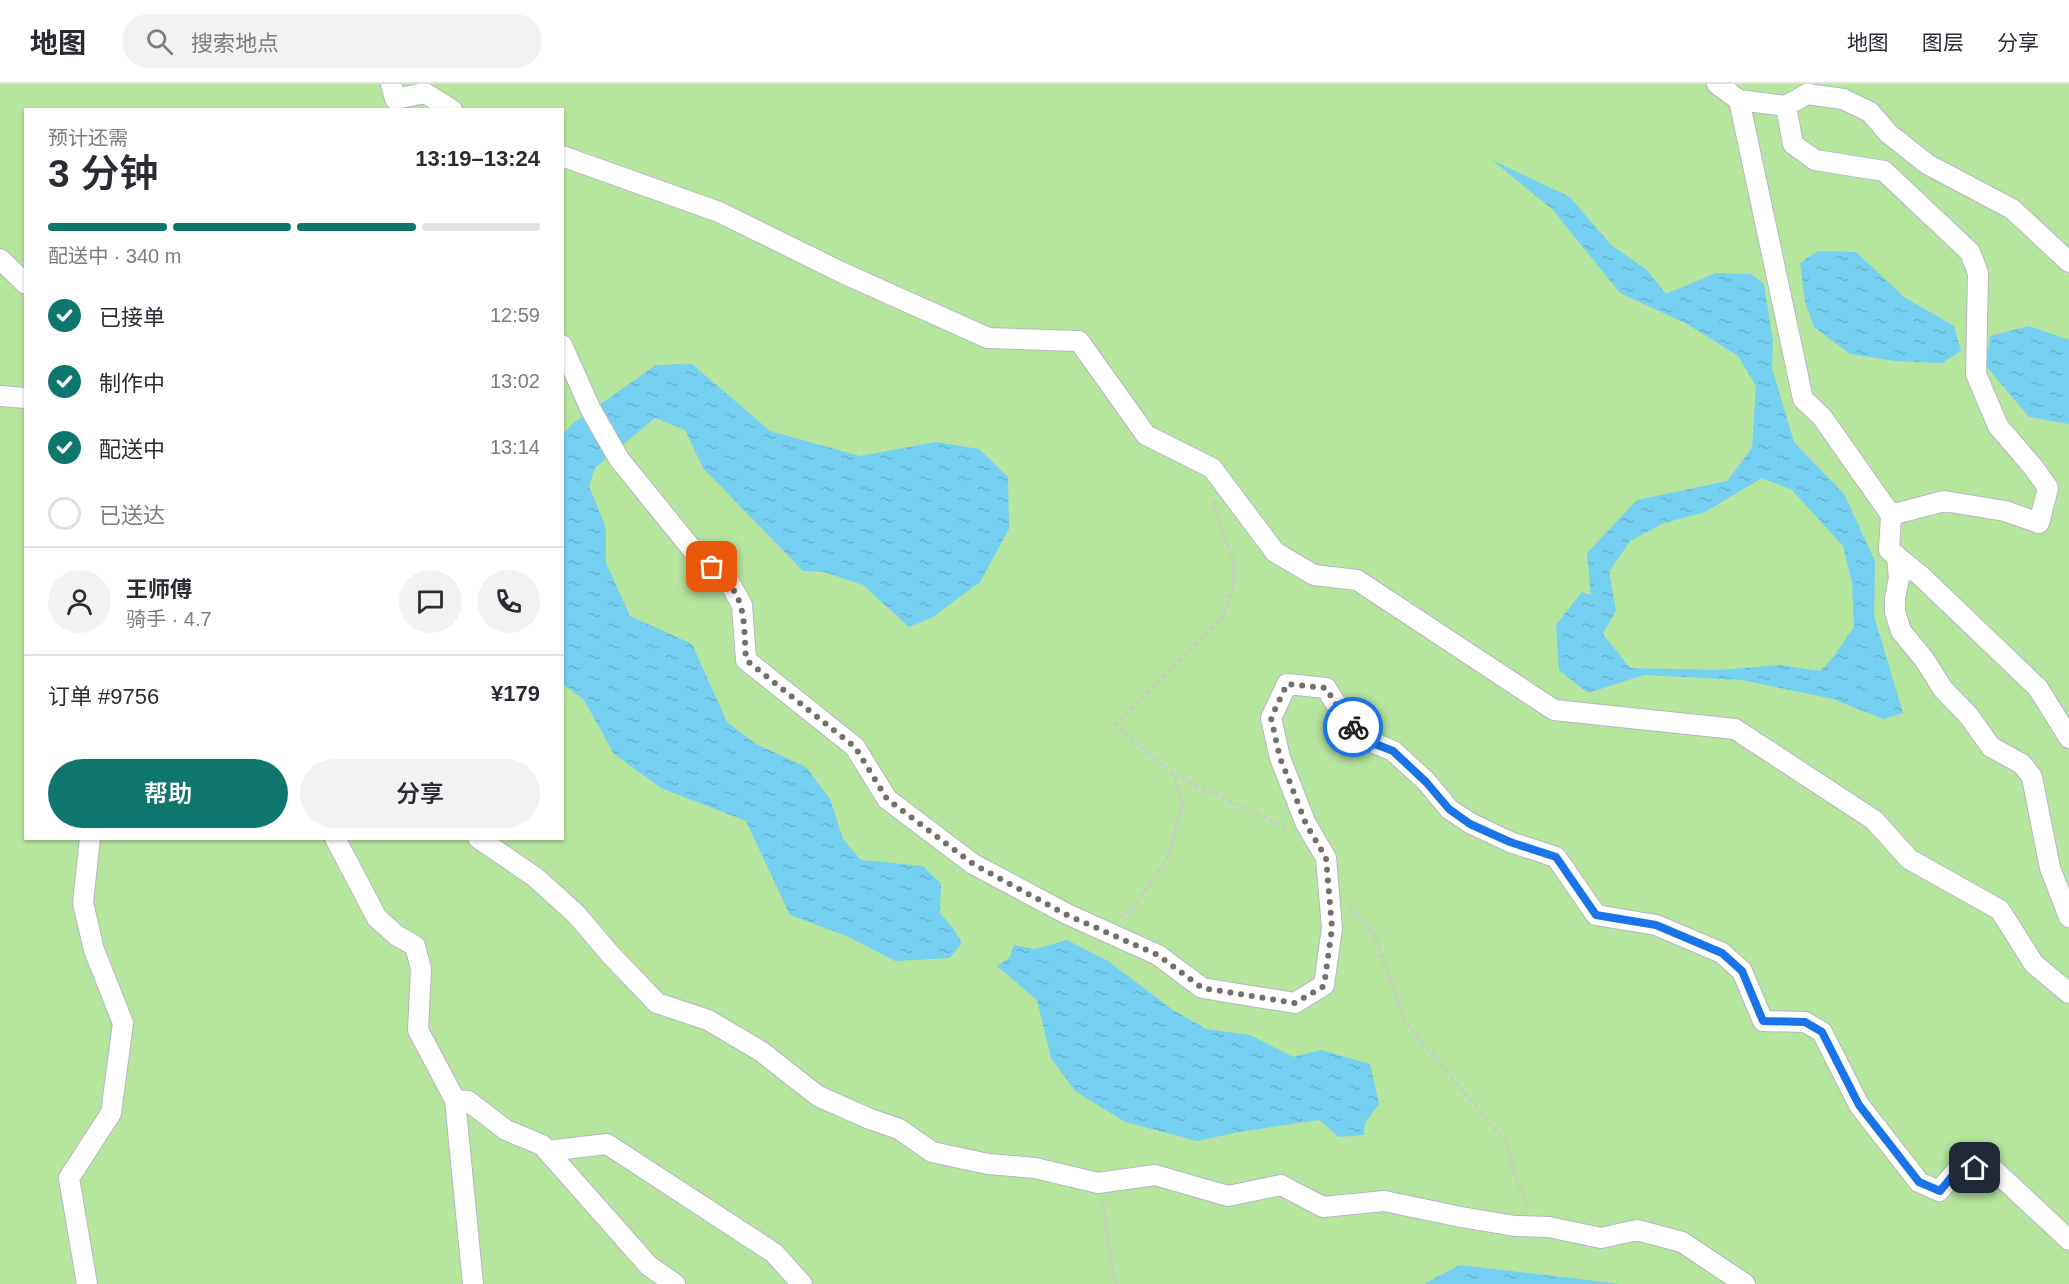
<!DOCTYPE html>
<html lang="zh">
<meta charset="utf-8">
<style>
body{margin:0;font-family:Arial,"Noto Sans SC",sans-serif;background:#f2f2f3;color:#2b2b33;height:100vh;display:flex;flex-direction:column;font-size:22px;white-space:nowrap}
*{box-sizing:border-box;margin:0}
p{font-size:20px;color:#7c7c81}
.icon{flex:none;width:33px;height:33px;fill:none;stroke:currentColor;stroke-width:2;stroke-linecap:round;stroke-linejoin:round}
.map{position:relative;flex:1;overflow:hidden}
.details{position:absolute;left:24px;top:24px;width:540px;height:732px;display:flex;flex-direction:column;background:#fff;border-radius:0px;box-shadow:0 2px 4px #0004}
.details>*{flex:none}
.pin{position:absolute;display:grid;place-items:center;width:51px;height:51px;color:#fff;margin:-26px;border-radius:12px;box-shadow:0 3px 9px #0006}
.courier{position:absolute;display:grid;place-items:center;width:60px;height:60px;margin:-30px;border:4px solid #1a73e8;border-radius:50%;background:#fff;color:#222;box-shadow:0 2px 8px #0007}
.headline em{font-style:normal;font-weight:600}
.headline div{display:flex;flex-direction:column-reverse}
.headline{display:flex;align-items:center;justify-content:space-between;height:102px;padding:0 24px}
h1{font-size:39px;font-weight:600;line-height:45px}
.bar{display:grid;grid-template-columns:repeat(4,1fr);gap:9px 6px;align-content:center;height:72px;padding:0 24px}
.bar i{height:8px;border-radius:4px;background:#e1e1e2}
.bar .selected{background:#0f766e}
.bar p{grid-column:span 4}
.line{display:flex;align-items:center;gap:15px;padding:0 24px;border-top:2px solid #e1e1e2}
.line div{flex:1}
.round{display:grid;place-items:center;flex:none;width:63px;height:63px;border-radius:32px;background:#f2f2f3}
ol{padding:0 24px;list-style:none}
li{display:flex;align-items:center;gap:18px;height:66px}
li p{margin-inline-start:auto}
li .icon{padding:6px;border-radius:50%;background:#0f766e;color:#fff;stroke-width:4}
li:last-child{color:#7c7c81}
li i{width:33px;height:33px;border:3px solid #e1e1e2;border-radius:50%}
.cta{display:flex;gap:12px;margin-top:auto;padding:12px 24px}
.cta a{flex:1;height:69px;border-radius:36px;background:#0f766e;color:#fff;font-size:24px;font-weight:600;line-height:69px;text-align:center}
.cta a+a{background:#f2f2f3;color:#2b2b33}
header{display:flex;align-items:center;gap:36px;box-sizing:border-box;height:84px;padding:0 30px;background:#fff;border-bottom:2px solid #e1e1e2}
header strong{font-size:28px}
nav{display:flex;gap:33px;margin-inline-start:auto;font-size:21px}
.search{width:420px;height:54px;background:#f2f2f3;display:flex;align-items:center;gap:15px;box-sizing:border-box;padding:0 21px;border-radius:33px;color:#7c7c81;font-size:22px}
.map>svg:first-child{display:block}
.park{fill:#b6e59e;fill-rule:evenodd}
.water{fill:url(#water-ripples);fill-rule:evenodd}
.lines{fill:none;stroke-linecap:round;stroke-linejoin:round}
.minor-casing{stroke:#b4b7c1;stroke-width:22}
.path{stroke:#c9c9c9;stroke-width:3;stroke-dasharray:4.5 3;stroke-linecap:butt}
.minor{stroke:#fff;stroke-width:20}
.done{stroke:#726f6d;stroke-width:6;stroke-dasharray:0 10.8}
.route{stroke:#1a73e8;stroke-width:8}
</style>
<header>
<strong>地图</strong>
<div class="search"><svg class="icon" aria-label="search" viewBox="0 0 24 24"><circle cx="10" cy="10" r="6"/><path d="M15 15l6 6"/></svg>搜索地点</div>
<nav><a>地图</a><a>图层</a><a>分享</a></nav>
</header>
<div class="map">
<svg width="2069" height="1200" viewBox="0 0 2069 1200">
<defs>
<pattern id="water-ripples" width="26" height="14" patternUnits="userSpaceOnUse" patternTransform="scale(1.5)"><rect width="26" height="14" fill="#75cff0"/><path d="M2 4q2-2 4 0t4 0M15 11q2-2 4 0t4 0" fill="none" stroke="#66b2ce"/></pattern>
</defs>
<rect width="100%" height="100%" fill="#efe9e1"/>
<!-- park -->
<path class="park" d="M 0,0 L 2069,0 L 2069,1200 L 0,1200 ZM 26,26 L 562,26 L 562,754 L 26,754 Z"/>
<!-- water -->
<path class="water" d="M 1492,76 L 1570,113 L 1611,161 L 1647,186 L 1666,210 L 1716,189 L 1751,190 L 1764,200 L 1773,257 L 1772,284 L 1794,358 L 1844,410 L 1875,477 L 1874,532 L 1903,629 L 1883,635 L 1833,615 L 1742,596 L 1644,591 L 1588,609 L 1559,586 L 1556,541 L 1582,508 L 1591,511 L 1587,469 L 1637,416 L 1727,397 L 1752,364 L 1756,302 L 1738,272 L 1687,240 L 1620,209 L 1552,125 ZM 1762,394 L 1792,406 L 1843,462 L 1852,499 L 1854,543 L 1831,576 L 1820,587 L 1781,581 L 1719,586 L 1630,584 L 1603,550 L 1616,526 L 1609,488 L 1630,457 L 1664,439 L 1705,428 Z
M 1818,167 L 1856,168 L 1904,213 L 1954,242 L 1961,267 L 1942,279 L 1895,277 L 1850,270 L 1814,243 L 1805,218 L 1800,179 Z
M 2029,242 L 2069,256 L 2069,340 L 2029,333 L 1986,282 L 1990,252 Z
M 692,280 L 770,347 L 860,372 L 936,358 L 979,365 L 1008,393 L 1009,445 L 980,498 L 933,533 L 909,543 L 863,501 L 824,488 L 803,487 L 703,384 L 685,346 L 655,334 L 595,384 L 589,402 L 606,444 L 606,479 L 630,532 L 692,560 L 727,638 L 756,660 L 806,683 L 830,715 L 843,755 L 861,776 L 923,782 L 941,800 L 940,829 L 953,844 L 962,859 L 950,874 L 895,877 L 849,853 L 790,831 L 746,737 L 661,704 L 614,670 L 584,616 L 563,600 L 563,351 L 572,340 L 656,281 Z
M 1067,856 L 1108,877 L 1173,926 L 1206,945 L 1250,951 L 1293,973 L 1321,966 L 1370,980 L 1379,1020 L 1365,1039 L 1364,1051 L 1339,1053 L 1319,1036 L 1239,1048 L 1197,1057 L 1125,1038 L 1075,1007 L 1051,974 L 1037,916 L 997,882 L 1009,874 L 1014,861 L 1035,865 Z
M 1460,1181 L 1621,1200 L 1424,1200 Z"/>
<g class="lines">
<!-- minor casing -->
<g class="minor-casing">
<path id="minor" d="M 391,0 L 395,15 L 425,9 L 452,26
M 1717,0 L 1739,16 L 1803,315 L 1822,333 L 1891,431 L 1889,466 L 1921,492 L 2038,604 L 2069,654
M 1739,16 L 1786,22
M 562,72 L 719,128 L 843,189 L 988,254 L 1079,257 L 1146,351 L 1212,384 L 1275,468 L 1314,491 L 1357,496 L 1554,626 L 1735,645 L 1874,736 L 1909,775 L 2000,826 L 2034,880 L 2069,909
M 0,175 L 26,200
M 562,261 L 591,326 L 619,375 L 696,470 L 728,496 L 742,521 L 746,576 L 855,663 L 887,715 L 973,780 L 1067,830 L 1158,871 L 1202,904 L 1295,919 L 1324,901 L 1332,844 L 1326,774 L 1306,740 L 1280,674 L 1271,634 L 1287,600 L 1326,604 L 1342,630 L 1365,655 L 1393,667 L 1426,697 L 1449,725 L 1470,739 L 1510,758 L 1556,773 L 1596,831 L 1656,841 L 1722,869 L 1742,887 L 1763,937 L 1805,938 L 1822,948 L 1859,1021 L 1919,1098 L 1939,1107 L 1958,1085 L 1992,1084 L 2069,1156
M 0,312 L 26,314
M 1891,431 L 1944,417 L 2005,427 L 2039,439 L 2048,404 L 2034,384 L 1998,342 L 1976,290 L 1978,189 L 1970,168 L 1884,87 L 1815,76 L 1793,60 L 1786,22 L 1807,10 L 1843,15 L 1870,28 L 1888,49 L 1927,80 L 2012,125 L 2069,178
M 1897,472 L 1899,494 L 1895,514 L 1895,528 L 1901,547 L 1924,575 L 1943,605 L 1969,632 L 1991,663 L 2022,680 L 2032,693 L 2050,784 L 2069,833
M 335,754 L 377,834 L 396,851 L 415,862 L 421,885 L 418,946 L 455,1016 L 473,1200
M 478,754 L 535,793 L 576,830 L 610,870 L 657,919 L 708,936 L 762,968 L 818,1012 L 870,1035 L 899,1045 L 932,1068 L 988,1080 L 1035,1084 L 1098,1099 L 1155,1091 L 1228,1112 L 1281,1101 L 1323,1123 L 1384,1117 L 1461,1133 L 1515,1142 L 1549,1143 L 1601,1154 L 1637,1146 L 1682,1158 L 1745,1200
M 455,1016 L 468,1017 L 506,1046 L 542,1061 L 649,1182 L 675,1200
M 547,1067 L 607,1060 L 774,1169 L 802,1200
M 87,1200 L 69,1094 L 111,1029 L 123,939 L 94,866 L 83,819 L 90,754"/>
</g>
<!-- path -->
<path class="path" d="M 1174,691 L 1289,745
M 1348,821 L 1372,846 L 1406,939 L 1506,1058 L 1520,1106 L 1528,1124
M 1119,833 L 1131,827 L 1168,773 L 1183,719 L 1174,691 L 1116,641 L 1222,534 L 1234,501 L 1233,475 L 1215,427 L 1214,416
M 1103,1117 L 1109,1167 L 1116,1200"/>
<!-- minor -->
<use href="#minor" class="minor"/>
</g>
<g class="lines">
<!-- done -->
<path class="done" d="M 712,483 C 748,512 743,534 746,576 L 855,663 L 887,715 L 973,780 L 1067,831 L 1158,871 L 1202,904 L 1295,919 L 1324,902 L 1332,844 L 1326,774 L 1306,740 L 1289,696 L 1280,674 L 1271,634 L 1287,600 L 1326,604 L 1342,630 L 1353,643"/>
<!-- route -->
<path class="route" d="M 1353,643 L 1365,656 L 1393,667 L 1426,698 L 1449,725 L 1470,740 L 1510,758 L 1556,773 L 1596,831 L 1656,841 L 1722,869 L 1742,887 L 1763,937 L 1805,938 L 1822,948 L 1859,1021 L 1919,1098 L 1940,1107 L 1958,1085 L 1975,1084"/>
</g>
</svg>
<div class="pin" style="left:712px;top:483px;background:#ea580c"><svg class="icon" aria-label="bag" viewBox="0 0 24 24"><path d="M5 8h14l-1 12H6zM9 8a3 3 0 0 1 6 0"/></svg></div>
<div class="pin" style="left:1975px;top:1084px;background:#1f2937"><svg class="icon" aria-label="home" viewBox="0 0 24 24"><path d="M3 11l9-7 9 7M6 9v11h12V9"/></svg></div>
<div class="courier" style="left:1353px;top:643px"><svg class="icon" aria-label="bike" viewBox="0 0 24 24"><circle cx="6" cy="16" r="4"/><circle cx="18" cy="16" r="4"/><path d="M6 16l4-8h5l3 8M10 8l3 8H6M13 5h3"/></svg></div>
<section class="details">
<div class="headline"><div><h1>3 分钟</h1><p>预计还需</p></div><em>13:19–13:24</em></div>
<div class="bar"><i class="selected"></i><i class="selected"></i><i class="selected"></i><i></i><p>配送中 · 340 m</p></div>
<ol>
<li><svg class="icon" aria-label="check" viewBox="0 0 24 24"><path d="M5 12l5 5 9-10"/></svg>已接单<p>12:59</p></li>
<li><svg class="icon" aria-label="check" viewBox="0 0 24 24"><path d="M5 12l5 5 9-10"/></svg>制作中<p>13:02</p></li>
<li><svg class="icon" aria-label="check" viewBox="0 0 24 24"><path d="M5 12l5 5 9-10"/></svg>配送中<p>13:14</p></li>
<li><i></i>已送达</li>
</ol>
<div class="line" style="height:108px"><a class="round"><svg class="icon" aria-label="person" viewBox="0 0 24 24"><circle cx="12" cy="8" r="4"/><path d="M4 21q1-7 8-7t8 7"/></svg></a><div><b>王师傅</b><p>骑手 · 4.7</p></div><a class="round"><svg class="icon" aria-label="chat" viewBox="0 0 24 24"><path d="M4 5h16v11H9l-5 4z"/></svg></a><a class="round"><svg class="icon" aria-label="phone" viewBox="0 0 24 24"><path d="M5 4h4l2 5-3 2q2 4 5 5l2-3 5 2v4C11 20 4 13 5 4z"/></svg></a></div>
<div class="line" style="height:78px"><div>订单 #9756</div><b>¥179</b></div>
<div class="cta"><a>帮助</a><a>分享</a></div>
</section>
</div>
